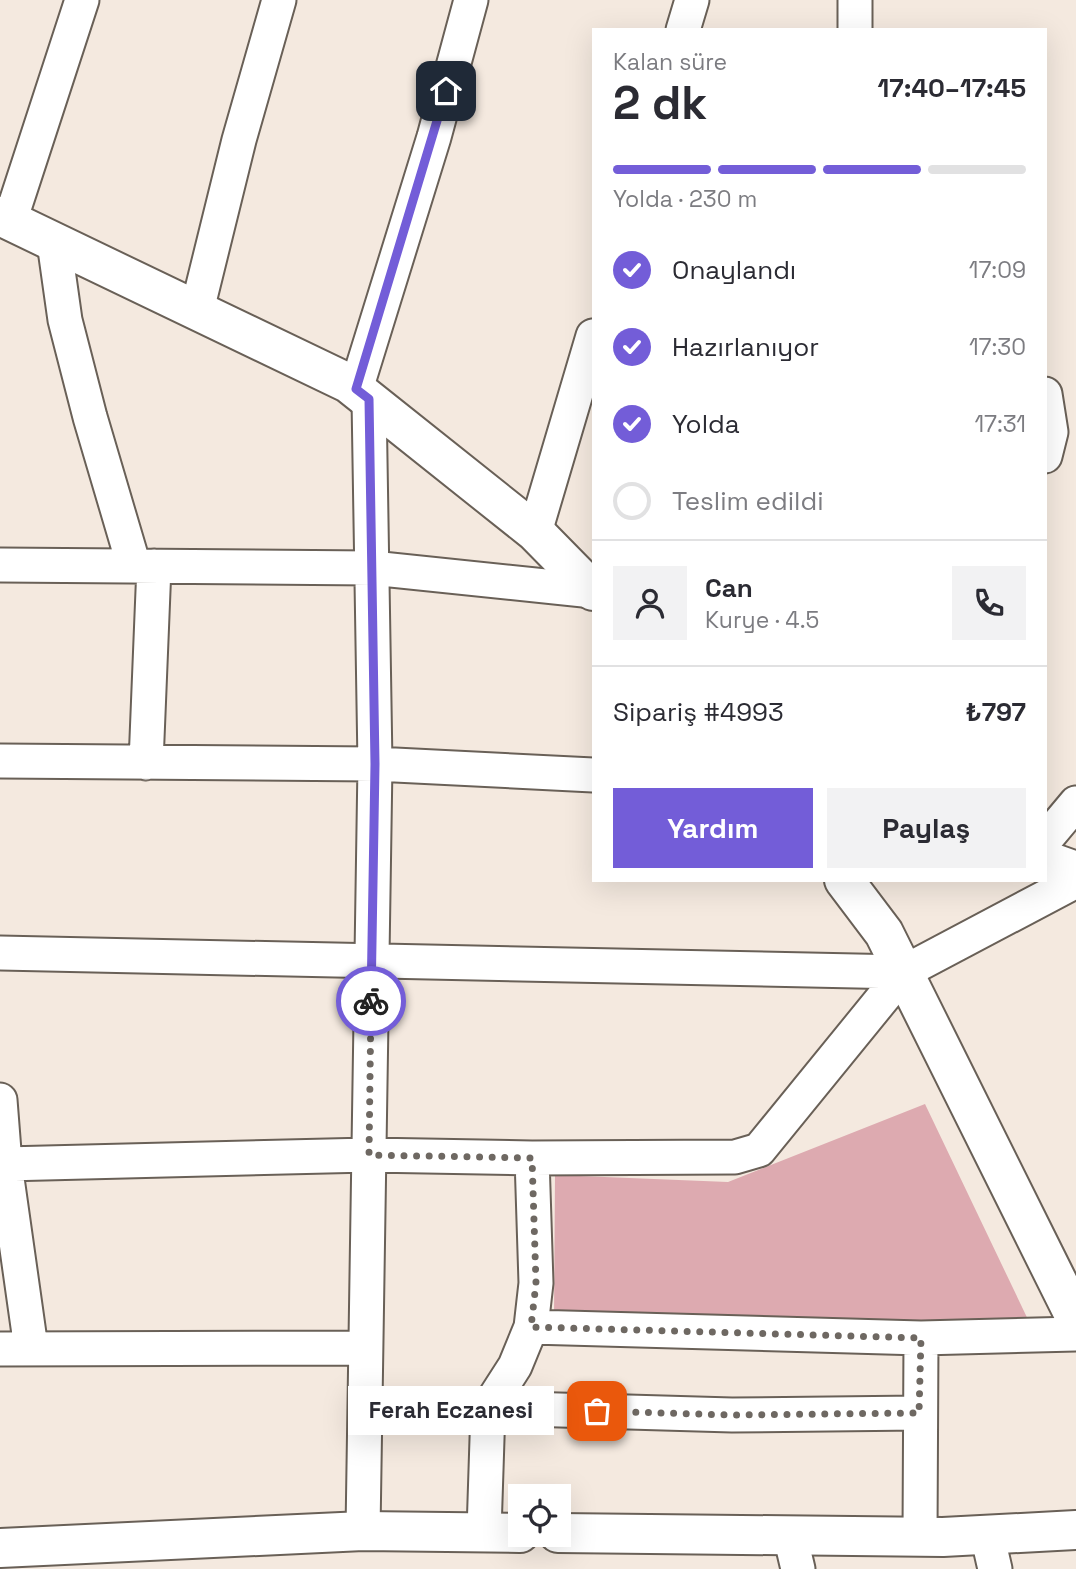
<!DOCTYPE html>
<html lang="tr">
<meta charset="utf-8">
<style>
body{margin:0;font-family:"Space Grotesk",sans-serif;background:#f2f2f3;color:#2b2b33;height:100vh;display:flex;flex-direction:column;font-size:26px;white-space:nowrap}
*{box-sizing:border-box;margin:0}
p{font-size:23px;color:#7c7c81}
.icon{flex:none;width:38px;height:38px;fill:none;stroke:currentColor;stroke-width:2;stroke-linecap:round;stroke-linejoin:round}
.map{position:relative;flex:1;overflow:hidden}
.drawer{position:absolute;left:592px;top:28px;width:455px;height:854px;display:flex;flex-direction:column;background:#fff;border-radius:0px;box-shadow:0 7px 28px #0002}
.drawer>*{flex:none}
.buttons{position:absolute;left:508px;top:1484px;display:grid;gap:14px}
.buttons a{display:grid;place-items:center;width:63px;height:63px;border-radius:0px;background:#fff;box-shadow:0 7px 28px #0002;font-size:35px}
.pin{position:absolute;display:grid;place-items:center;width:60px;height:60px;color:#fff;margin:-30px;border-radius:14px;box-shadow:0 4px 10px #0006}
.courier{position:absolute;display:grid;place-items:center;width:70px;height:70px;margin:-35px;border:5px solid #735dd8;border-radius:50%;background:#fff;color:#222;box-shadow:0 2px 9px #0007}
.bubble{position:absolute;height:49px;border-radius:0px;background:#fff;box-shadow:0 7px 28px #0002;font-size:23px;font-weight:700;line-height:49px;text-align:center}
.overview em{font-style:normal;font-weight:700}
.overview div{display:flex;flex-direction:column-reverse}
.overview{display:flex;align-items:center;justify-content:space-between;height:119px;padding:0 21px}
h1{font-size:46px;font-weight:700;line-height:52px}
.bar{display:grid;grid-template-columns:repeat(4,1fr);gap:10px 7px;align-content:center;height:84px;padding:0 21px}
.bar i{height:9px;border-radius:5px;background:#e1e1e2}
.bar .current{background:#735dd8}
.bar p{grid-column:span 4}
.line{display:flex;align-items:center;gap:18px;padding:0 21px;border-top:2px solid #e1e1e2}
.line div{flex:1}
.round{display:grid;place-items:center;flex:none;width:74px;height:74px;border-radius:0px;background:#f2f2f3}
ol{padding:0 21px;list-style:none}
li{display:flex;align-items:center;gap:21px;height:77px}
li p{margin-inline-start:auto}
li .icon{padding:7px;border-radius:50%;background:#735dd8;color:#fff;stroke-width:4}
li:last-child{color:#7c7c81}
li i{width:38px;height:38px;border:4px solid #e1e1e2;border-radius:50%}
.action{display:flex;gap:14px;margin-top:auto;padding:14px 21px}
.action a{flex:1;height:80px;border-radius:0px;background:#735dd8;color:#fff;font-size:28px;font-weight:700;line-height:80px;text-align:center}
.action a+a{background:#f2f2f3;color:#2b2b33}
.map>svg:first-child{display:block}
.green{fill:#ddaab0}
.lines{fill:none;stroke-linecap:round;stroke-linejoin:round}
.street-casing{stroke:#696057;stroke-width:37}
.secondary-casing{stroke:#696057;stroke-width:42}
.street{stroke:#fff;stroke-width:33}
.secondary{stroke:#fff;stroke-width:38}
.done{stroke:#6e6862;stroke-width:7;stroke-dasharray:0 12.6}
.route{stroke:#735dd8;stroke-width:9}
</style>
<div class="map">
<svg width="1076" height="1569" viewBox="0 0 1076 1569">
<rect width="100%" height="100%" fill="#f4e9df"/>
<!-- green -->
<path class="green" d="M 925,1104 L 1033,1330 L 554,1317 L 555,1175 L 728,1182 Z"/>
<g class="lines">
<!-- street casing -->
<g class="street-casing">
<path id="street" d="M 683,30 L 692,0
M 855,30 L 855,0
M 10,221 L 82,0
M 54,242 L 65,320 L 90,417 L 134,566
M 197,310 L 239,140 L 279,0
M 356,389 L 434,137 L 471,0
M 1045,394 L 1051,432 L 1045,456
M 535,532 L 593,336
M 0,565 L 372,568 L 593,591
M 0,761 L 375,764 L 593,775
M 146,763 L 154,566
M 1045,840 L 1076,803
M 0,953 L 904,972
M 0,1100 L 5,1164 L 31,1348
M 5,1164 L 369,1155 L 532,1158 L 735,1157 L 759,1150 L 904,972 L 1076,881
M 531,1327 L 921,1338 L 1076,1334
M 0,1349 L 365,1348
M 488,1408 L 732,1415 L 919,1413
M 363,1531 L 375,764 L 369,399
M 484,1532 L 488,1408 L 515,1366 L 531,1327 L 536,1283 L 532,1158
M 987,1534 L 995,1569
M 790,1535 L 798,1569
M 920,1537 L 921,1338"/>
</g>
<!-- secondary casing -->
<g class="secondary-casing">
<path id="secondary" d="M 0,216 L 348,383 L 535,532 L 593,591
M 1045,860 L 1076,871
M 844,880 L 884,933 L 1076,1319
M 558,1533 L 943,1537 L 1076,1530
M 0,1548 L 363,1531 L 520,1533"/>
</g>
<!-- street -->
<use href="#street" class="street"/>
<!-- secondary -->
<use href="#secondary" class="secondary"/>
</g>
<g class="lines">
<!-- done -->
<path class="done" d="M 371,1001 L 369,1155 L 532,1158 L 536,1283 L 531,1327 L 921,1338 L 919,1413 L 732,1415 L 597,1411"/>
<!-- route -->
<path class="route" d="M 371,1001 L 375,764 L 369,399 L 356,389 L 446,91"/>
</g>
</svg>
<div class="buttons">
<a><svg class="icon" aria-label="locate" viewBox="0 0 24 24"><circle cx="12" cy="12" r="6"/><path d="M12 2v4M12 18v4M2 12h4M18 12h4"/></svg></a>
</div>
<div class="pin" style="left:597px;top:1411px;background:#ea580c"><svg class="icon" aria-label="bag" viewBox="0 0 24 24"><path d="M5 8h14l-1 12H6zM9 8a3 3 0 0 1 6 0"/></svg></div>
<div class="pin" style="left:446px;top:91px;background:#1f2937"><svg class="icon" aria-label="home" viewBox="0 0 24 24"><path d="M3 11l9-7 9 7M6 9v11h12V9"/></svg></div>
<div class="courier" style="left:371px;top:1001px"><svg class="icon" aria-label="bike" viewBox="0 0 24 24"><circle cx="6" cy="16" r="4"/><circle cx="18" cy="16" r="4"/><path d="M6 16l4-8h5l3 8M10 8l3 8H6M13 5h3"/></svg></div>
<div class="bubble" style="left:348px;top:1386px;width:206px">Ferah Eczanesi</div>
<section class="drawer">
<div class="overview"><div><h1>2 dk</h1><p>Kalan süre</p></div><em>17:40–17:45</em></div>
<div class="bar"><i class="current"></i><i class="current"></i><i class="current"></i><i></i><p>Yolda · 230 m</p></div>
<ol>
<li><svg class="icon" aria-label="check" viewBox="0 0 24 24"><path d="M5 12l5 5 9-10"/></svg>Onaylandı<p>17:09</p></li>
<li><svg class="icon" aria-label="check" viewBox="0 0 24 24"><path d="M5 12l5 5 9-10"/></svg>Hazırlanıyor<p>17:30</p></li>
<li><svg class="icon" aria-label="check" viewBox="0 0 24 24"><path d="M5 12l5 5 9-10"/></svg>Yolda<p>17:31</p></li>
<li><i></i>Teslim edildi</li>
</ol>
<div class="line" style="height:126px"><a class="round"><svg class="icon" aria-label="person" viewBox="0 0 24 24"><circle cx="12" cy="8" r="4"/><path d="M4 21q1-7 8-7t8 7"/></svg></a><div><b>Can</b><p>Kurye · 4.5</p></div><a class="round"><svg class="icon" aria-label="phone" viewBox="0 0 24 24"><path d="M5 4h4l2 5-3 2q2 4 5 5l2-3 5 2v4C11 20 4 13 5 4z"/></svg></a></div>
<div class="line" style="height:91px"><div>Sipariş #4993</div><b>₺797</b></div>
<div class="action"><a>Yardım</a><a>Paylaş</a></div>
</section>
</div>
